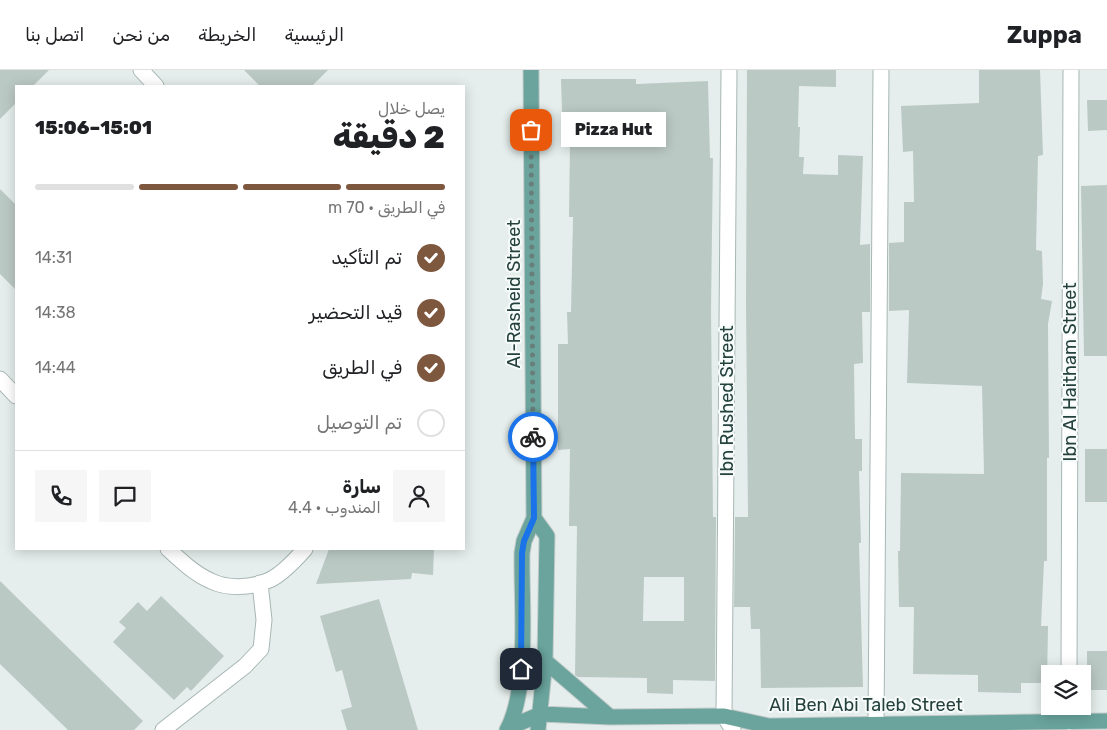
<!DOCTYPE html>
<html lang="ar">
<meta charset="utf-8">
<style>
body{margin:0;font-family:Rubik,"Noto Naskh Arabic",sans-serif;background:#f6f6f6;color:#202124;direction:rtl;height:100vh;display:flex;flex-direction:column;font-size:19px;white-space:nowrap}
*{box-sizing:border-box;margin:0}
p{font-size:16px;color:#757577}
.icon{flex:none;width:28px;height:28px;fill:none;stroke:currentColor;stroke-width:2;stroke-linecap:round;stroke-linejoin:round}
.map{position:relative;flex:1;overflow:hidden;direction:ltr}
.sheet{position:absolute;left:15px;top:15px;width:450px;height:465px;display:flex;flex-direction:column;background:#fff;border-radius:0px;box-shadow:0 2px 12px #0003;direction:rtl}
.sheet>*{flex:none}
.tools{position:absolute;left:1041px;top:595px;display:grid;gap:10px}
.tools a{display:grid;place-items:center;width:50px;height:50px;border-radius:0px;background:#fff;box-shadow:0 2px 12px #0003;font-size:25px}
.pin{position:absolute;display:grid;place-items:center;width:42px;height:42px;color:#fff;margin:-21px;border-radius:10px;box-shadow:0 2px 8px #0006}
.courier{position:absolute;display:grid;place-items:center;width:50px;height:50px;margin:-25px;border:4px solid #1a73e8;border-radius:50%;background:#fff;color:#222;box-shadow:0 1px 6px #0007}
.bubble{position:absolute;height:35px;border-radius:0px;background:#fff;box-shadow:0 2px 12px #0003;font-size:16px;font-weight:800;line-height:35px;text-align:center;direction:rtl}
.head em{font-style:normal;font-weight:800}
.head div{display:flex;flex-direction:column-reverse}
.head{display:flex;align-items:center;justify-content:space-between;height:85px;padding:0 20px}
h1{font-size:32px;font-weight:800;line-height:38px}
.bar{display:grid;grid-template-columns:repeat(4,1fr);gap:8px 5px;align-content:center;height:60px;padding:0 20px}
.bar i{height:6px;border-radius:4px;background:#e0e0e0}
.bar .selected{background:#7e573f}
.bar p{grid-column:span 4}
.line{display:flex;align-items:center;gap:12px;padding:0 20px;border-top:1px solid #e0e0e0}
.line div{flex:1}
.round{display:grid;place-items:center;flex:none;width:52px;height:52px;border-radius:0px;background:#f6f6f6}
ol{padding:0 20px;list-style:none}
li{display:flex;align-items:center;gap:15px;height:55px}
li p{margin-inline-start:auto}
li .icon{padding:5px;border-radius:50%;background:#7e573f;color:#fff;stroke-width:4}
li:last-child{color:#757577}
li i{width:28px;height:28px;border:2px solid #e0e0e0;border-radius:50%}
header{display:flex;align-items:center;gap:30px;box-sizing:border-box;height:70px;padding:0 25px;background:#fff;border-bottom:1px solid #e0e0e0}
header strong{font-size:24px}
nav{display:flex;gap:28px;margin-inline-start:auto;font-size:18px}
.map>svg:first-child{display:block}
.building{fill:#bbc9c5;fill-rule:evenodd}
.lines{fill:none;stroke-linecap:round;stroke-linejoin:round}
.minor-casing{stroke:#a7b7b4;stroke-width:17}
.major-casing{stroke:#c2cac9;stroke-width:17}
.minor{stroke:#fff;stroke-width:15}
.major{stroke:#6aa49d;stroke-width:15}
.done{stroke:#687e7a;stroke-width:5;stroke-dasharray:0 9}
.route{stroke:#1a73e8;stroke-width:6}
.labels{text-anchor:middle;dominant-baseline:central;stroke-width:4;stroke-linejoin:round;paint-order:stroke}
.street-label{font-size:18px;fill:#24413d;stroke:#f6fbf9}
</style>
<header>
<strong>Zuppa</strong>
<nav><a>الرئيسية</a><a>الخريطة</a><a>من نحن</a><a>اتصل بنا</a></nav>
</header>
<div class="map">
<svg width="1107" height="660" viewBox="0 0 1107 660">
<rect width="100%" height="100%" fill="#e5eeec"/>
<!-- building -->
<path class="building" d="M 0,0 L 49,0 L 33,16 L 16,16 L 16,33 L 0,49 Z
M 244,0 L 328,0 L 312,16 L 260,16 Z
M 747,0 L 836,0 L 836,17 L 799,16 L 798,57 L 800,57 L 799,87 L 804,87 L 803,104 L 838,105 L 838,85 L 863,86 L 860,175 L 870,174 L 870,242 L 862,242 L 863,293 L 854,294 L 855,369 L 862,369 L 862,401 L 859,401 L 861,473 L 859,473 L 863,617 L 761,618 L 760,559 L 751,559 L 750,537 L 734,537 L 735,447 L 748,447 L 746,234 Z
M 979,0 L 1040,0 L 1043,85 L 1038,86 L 1036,180 L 1042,181 L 1043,214 L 1041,229 L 1052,231 L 1048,254 L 1049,388 L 1047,388 L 1047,491 L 1044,491 L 1041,556 L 1048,556 L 1047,613 L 1021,613 L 1021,623 L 978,622 L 978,605 L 913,604 L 914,537 L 899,537 L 898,481 L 900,481 L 901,403 L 984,404 L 982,316 L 907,313 L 909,240 L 889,241 L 889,173 L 904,172 L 904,132 L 914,132 L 913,81 L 903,82 L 901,36 L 979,33 Z
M 561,9 L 636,9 L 636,14 L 708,11 L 710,88 L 713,88 L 711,239 L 713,447 L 716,447 L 715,611 L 673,610 L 673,624 L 647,623 L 647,608 L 578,607 L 575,605 L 577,456 L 569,456 L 570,379 L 558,380 L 558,274 L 568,274 L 567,242 L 571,242 L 573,147 L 569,147 L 570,72 L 563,72 ZM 644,507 L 684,507 L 684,551 L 643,551 Z
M 1087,30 L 1107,30 L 1107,60 L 1088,61 Z
M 1107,115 L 1107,286 L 1084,286 L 1081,116 Z
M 0,119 L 16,135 L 16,220 L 0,204 Z
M 1085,379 L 1107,379 L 1107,432 L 1085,432 Z
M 329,479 L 434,479 L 433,505 L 412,503 L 411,509 L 316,514 Z
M 0,511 L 143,651 L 134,660 L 68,660 L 0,594 Z
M 161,526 L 224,586 L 191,621 L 187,617 L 174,630 L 113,572 L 126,558 L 119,552 L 138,532 L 147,541 Z
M 379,529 L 418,660 L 347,660 L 341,640 L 352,637 L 342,600 L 336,602 L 320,546 Z
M 1087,581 L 1107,581 L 1107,620 L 1087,620 Z"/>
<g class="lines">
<!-- minor casing -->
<g class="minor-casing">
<path id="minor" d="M 141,0 L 156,16
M 729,0 L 724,646 L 733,660
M 0,309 L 16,326
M 168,479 C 181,491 195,504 211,511 C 227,519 251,518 267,511 C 279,507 297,488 305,479
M 1069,604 L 1071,0
M 1069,652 L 1069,636
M 876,655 L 881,0
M 163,660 L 245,596 L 261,579 L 264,550 L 260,513"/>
</g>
<!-- major casing -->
<g class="major-casing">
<path id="major" d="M 534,448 L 547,466 L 545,591 L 538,660
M 545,591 L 610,647
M 508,658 L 541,644 L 610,647 L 724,646 L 769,656 L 1107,651
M 507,660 C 530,617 521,532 522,483 L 524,471 L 534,448 L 531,0"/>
</g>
<!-- minor -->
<use href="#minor" class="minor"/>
<!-- major -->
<use href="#major" class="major"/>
</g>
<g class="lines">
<!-- done -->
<path class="done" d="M 531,60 L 533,367"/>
<!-- route -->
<path class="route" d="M 521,599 L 522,483 L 524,471 L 534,448 L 533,367"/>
</g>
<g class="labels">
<!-- street labels -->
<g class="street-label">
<text transform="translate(514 224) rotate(-90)">Al-Rasheid Street</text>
<text transform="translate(1070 302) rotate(-90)">Ibn Al Haitham Street</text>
<text transform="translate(727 331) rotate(-90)">Ibn Rushed Street</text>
<text x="866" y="635">Ali Ben Abi Taleb Street</text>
</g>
</g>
</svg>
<div class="tools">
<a><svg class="icon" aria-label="layers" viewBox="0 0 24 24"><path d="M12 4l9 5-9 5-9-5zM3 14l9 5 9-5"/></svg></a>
</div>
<div class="pin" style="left:531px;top:60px;background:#ea580c"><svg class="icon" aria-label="bag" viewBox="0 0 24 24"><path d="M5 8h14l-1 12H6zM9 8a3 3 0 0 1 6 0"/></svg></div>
<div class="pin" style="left:521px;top:599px;background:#1f2937"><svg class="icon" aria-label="home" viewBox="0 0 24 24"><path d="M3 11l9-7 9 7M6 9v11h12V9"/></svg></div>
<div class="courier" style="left:533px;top:367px"><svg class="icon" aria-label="bike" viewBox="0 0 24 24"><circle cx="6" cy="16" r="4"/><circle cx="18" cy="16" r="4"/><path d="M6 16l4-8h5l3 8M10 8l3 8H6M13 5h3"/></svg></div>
<div class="bubble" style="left:561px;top:42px;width:105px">Pizza Hut</div>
<section class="sheet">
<div class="head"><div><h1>2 دقيقة</h1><p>يصل خلال</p></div><em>15:01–15:06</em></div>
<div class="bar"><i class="selected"></i><i class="selected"></i><i class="selected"></i><i></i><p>في الطريق · 70 m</p></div>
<ol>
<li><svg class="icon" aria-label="check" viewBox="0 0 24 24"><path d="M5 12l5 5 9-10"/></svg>تم التأكيد<p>14:31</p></li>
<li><svg class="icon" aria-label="check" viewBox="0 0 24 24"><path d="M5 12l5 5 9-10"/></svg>قيد التحضير<p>14:38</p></li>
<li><svg class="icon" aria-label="check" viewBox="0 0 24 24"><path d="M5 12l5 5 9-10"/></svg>في الطريق<p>14:44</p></li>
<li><i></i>تم التوصيل</li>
</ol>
<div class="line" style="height:90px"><a class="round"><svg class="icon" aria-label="person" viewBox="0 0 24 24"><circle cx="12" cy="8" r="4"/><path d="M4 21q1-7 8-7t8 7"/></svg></a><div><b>سارة</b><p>المندوب · 4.4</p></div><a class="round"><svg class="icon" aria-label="chat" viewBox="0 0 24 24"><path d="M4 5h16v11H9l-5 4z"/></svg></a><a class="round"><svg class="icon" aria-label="phone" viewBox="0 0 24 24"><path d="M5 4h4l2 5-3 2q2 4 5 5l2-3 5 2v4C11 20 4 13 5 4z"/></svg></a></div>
</section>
</div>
